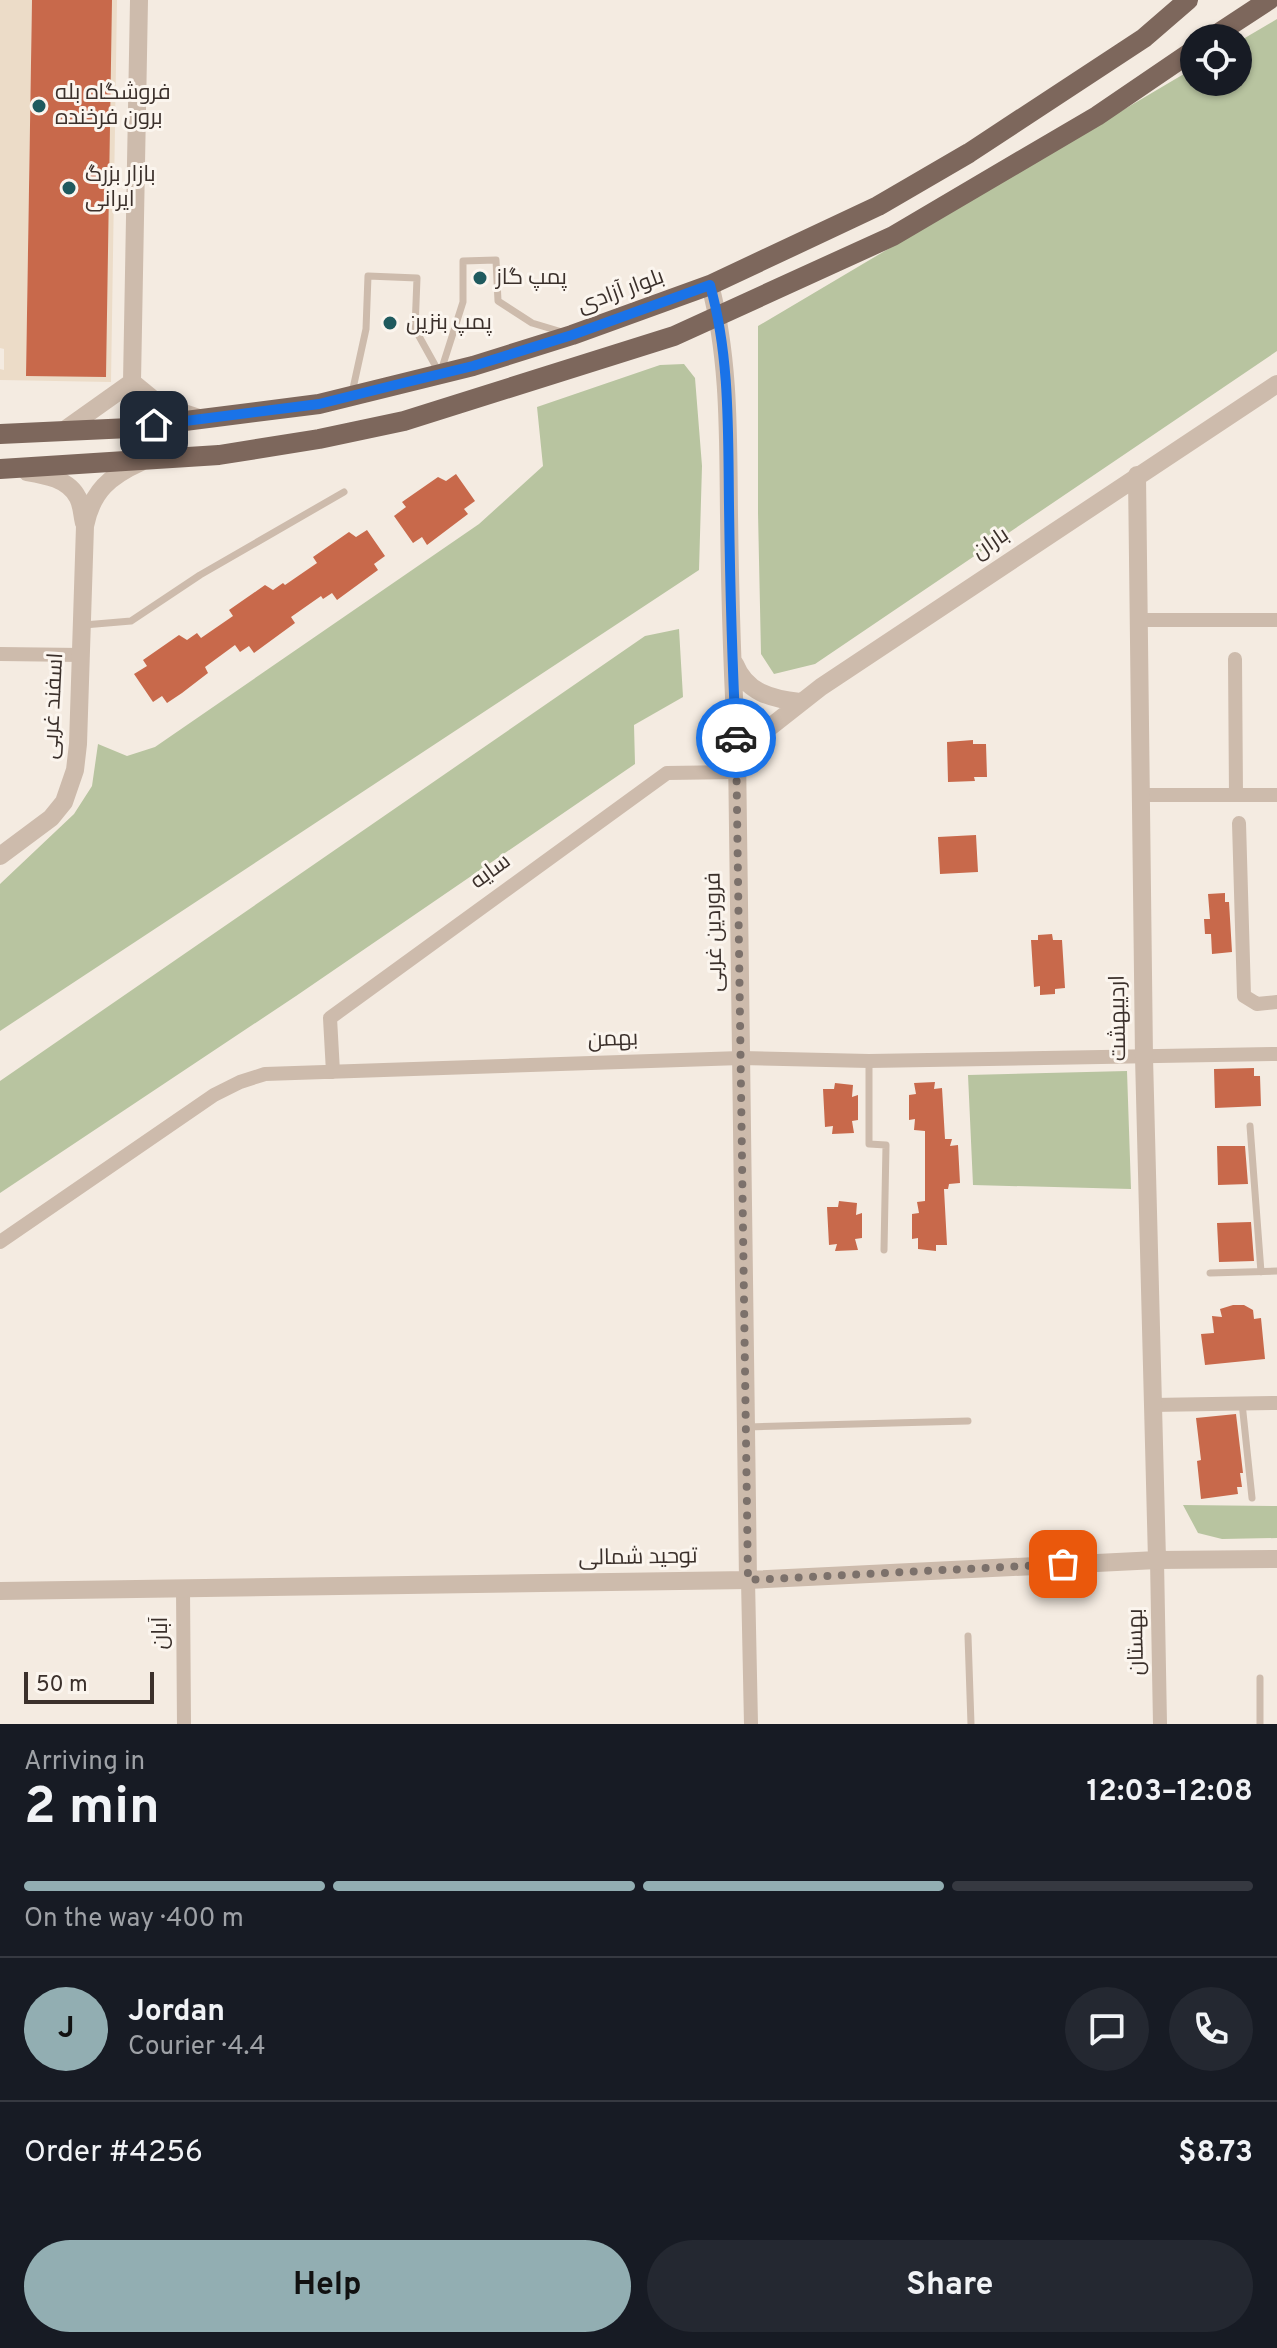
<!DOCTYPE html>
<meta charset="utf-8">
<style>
body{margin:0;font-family:Overpass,Cairo,sans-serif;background:#242831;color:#f1f3f6;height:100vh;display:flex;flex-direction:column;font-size:30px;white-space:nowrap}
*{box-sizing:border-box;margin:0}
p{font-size:26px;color:#9ea1a6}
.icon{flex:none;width:44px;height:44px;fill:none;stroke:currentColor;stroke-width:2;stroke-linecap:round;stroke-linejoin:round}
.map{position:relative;height:1724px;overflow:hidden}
.side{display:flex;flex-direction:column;background:#171b24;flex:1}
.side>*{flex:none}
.fabs{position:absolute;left:1180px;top:24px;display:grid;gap:16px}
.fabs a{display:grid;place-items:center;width:72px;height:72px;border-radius:50%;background:#171b24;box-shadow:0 2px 6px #0004;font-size:40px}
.scale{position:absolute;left:24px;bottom:20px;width:130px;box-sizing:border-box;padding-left:8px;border:4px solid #3b302b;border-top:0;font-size:22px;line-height:28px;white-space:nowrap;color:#3b302b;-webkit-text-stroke:6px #fbf5ee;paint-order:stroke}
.pin{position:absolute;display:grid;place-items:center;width:68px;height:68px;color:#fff;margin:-34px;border-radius:16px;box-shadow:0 4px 12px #0006}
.courier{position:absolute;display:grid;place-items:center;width:80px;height:80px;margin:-40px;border:6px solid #1a73e8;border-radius:50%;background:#fff;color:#222;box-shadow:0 2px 10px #0007}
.headline em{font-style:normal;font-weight:700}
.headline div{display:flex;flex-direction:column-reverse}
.headline{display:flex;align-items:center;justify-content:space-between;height:136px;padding:0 24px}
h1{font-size:52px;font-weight:700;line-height:60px}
.bar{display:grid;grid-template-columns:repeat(4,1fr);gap:12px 8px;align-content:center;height:96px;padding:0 24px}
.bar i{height:10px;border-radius:6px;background:#363941}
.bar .on{background:#92aeb2}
.bar p{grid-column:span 4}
.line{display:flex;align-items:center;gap:20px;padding:0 24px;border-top:2px solid #363941}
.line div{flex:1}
.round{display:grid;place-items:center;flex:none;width:84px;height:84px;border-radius:42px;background:#242831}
.cta{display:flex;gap:16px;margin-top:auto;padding:16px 24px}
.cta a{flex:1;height:92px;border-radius:48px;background:#92aeb2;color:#111;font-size:32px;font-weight:700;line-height:92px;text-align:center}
.cta a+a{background:#242831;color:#f1f3f6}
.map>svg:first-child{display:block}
.green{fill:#b8c4a0}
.plaza{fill:#ecdcc8}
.building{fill:#c8694b}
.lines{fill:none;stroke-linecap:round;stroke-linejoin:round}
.service{stroke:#cdbbac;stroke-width:7}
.minor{stroke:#cdbbac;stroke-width:14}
.tertiary{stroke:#cdbbac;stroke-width:18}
.primary{stroke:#7d675c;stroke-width:20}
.done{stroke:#7c716b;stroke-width:8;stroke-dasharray:0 14.4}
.route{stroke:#1a73e8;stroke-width:10}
.poi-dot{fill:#1f5a5e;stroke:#fbf5ee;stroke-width:3}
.labels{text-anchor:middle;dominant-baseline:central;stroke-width:6;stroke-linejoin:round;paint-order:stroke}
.poi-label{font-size:22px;fill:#3b302b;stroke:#fbf5ee;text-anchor:start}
.street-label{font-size:22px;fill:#3b302b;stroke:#fbf5ee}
</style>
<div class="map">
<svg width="1277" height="1724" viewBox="0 0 1277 1724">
<rect width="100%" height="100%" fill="#f4ebe1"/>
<!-- green -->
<path class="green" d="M 1277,19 L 1277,351 L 815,664 L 774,674 L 761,654 L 758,513 L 758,326 L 1194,68 L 1194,82 L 1238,82 L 1238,42 Z
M 684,364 L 695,378 L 702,466 L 699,570 L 0,1031 L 0,884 L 74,814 L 92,786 L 98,744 L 127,756 L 155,747 L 479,524 L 543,466 L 537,407 L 660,365 Z
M 679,629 L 683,697 L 634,725 L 635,764 L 296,996 L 0,1193 L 0,1081 L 645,636 Z
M 1127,1071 L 1131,1189 L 973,1185 L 968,1075 Z
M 1183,1505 L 1277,1506 L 1277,1538 L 1222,1539 L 1198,1533 Z"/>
<!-- plaza -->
<path class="plaza" d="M 0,0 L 32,0 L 26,376 L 112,0 L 117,0 L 111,382 L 0,380 L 0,369 L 4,370 L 4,349 L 0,348 Z"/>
<!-- building -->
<path class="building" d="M 32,0 L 112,0 L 106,377 L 26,376 Z
M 456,474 L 475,501 L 464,509 L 468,514 L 427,545 L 422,537 L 413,543 L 394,516 L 406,507 L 402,502 L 438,477 L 446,481 Z
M 367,530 L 385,556 L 374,564 L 378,570 L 337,600 L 332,593 L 323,599 L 321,596 L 291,617 L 295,623 L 254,653 L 249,646 L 240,652 L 235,645 L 205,667 L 208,673 L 182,693 L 167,703 L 162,696 L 153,702 L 134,674 L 147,666 L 143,660 L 179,635 L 187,640 L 197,633 L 201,638 L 233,616 L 229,610 L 265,585 L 273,590 L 283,583 L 285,585 L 317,563 L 313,557 L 349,532 L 356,537 Z
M 973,740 L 973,744 L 986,744 L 987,777 L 974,777 L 975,781 L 948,782 L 947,742 Z
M 976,835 L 978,872 L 940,874 L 938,837 Z
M 1225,893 L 1225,902 L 1229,902 L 1232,952 L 1212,954 L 1211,934 L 1205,934 L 1204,919 L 1210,919 L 1208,894 Z
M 1052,934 L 1053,940 L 1062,940 L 1065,988 L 1055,989 L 1055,994 L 1040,995 L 1040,986 L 1034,987 L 1031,940 L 1038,940 L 1038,935 Z
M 1254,1068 L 1254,1076 L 1260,1076 L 1261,1106 L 1215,1108 L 1214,1069 Z
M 935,1082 L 934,1089 L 942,1088 L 945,1139 L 952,1139 L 950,1146 L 958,1145 L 960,1183 L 949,1184 L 948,1189 L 944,1189 L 947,1245 L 936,1245 L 936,1251 L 918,1249 L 918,1238 L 912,1239 L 912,1214 L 919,1213 L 917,1202 L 925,1201 L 925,1131 L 914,1130 L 915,1119 L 909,1120 L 909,1095 L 916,1094 L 914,1083 Z
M 835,1083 L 853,1085 L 852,1097 L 858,1095 L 858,1120 L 852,1121 L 854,1133 L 832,1134 L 833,1126 L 825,1127 L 823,1089 L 834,1089 Z
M 1217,1146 L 1245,1146 L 1248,1184 L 1218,1185 Z
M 839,1201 L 857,1203 L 856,1215 L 862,1213 L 862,1238 L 855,1239 L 858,1250 L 835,1251 L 837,1244 L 829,1245 L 827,1207 L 838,1207 Z
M 1251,1222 L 1254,1261 L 1219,1262 L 1217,1223 Z
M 1233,1305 L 1244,1305 L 1253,1310 L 1254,1319 L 1261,1318 L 1265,1359 L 1205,1365 L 1201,1334 L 1214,1333 L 1212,1316 L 1222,1317 L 1220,1309 Z
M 1236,1414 L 1243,1473 L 1240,1473 L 1242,1487 L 1237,1487 L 1238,1494 L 1201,1499 L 1197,1461 L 1201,1460 L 1196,1418 Z"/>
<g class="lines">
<!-- service -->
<path class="service" d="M 352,393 L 366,329 L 368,276 L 417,278 L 415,329 L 440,374 L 463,302 L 463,261 L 496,260 L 498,301 L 532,323 L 562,332
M 84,625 L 131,621 L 200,575 L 344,492
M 869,1061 L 869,1144 L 886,1145 L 884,1250
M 1250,1126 L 1261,1272
M 1210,1273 L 1277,1271
M 1242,1403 L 1252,1498
M 748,1427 L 968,1421
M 968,1636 L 971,1724
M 1260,1724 L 1260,1678"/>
<!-- minor -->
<path class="minor" d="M 1139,620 L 1277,620
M 0,654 L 81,655
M 1235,659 L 1236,795
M 1141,795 L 1277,795
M 1239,823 L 1244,996 L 1257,1004 L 1277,1002
M 333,1072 L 330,1018 L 667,773 L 736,772
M 0,1242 L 214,1095 L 240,1082 L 265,1074 L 741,1058 L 869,1061 L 1277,1054
M 1152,1405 L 1277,1403
M 1157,1560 L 1160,1724
M 748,1580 L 751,1724
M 183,1589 L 184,1724"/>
<!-- tertiary -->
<path class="tertiary" d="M 710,285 C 730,360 728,439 729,515 C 730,594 732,673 737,753 L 748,1580
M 132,382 L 139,0
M 132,382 L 160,405 L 202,419
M 63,431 L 132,382
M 27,472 C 45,475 69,479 78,498 C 82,505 82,516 84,523
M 1137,475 L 1144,1057 L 1157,1560
M 735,664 C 746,692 771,699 800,702
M 737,753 L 821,687 L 1277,384
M 0,856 L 51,818 L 64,802 L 75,770 L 78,744 L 85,526 C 92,491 110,476 141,462
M 0,1591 L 748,1580 L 1157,1560 L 1277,1559"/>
<!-- primary -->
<path class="primary" d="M 1211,38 L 1269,0
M 0,434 L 130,428 L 319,404 L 473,366 L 572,335 L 710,285 L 878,206 L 969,153 L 1144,38 L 1188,0
M 0,469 L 219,455 L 319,439 L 404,421 L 674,336 L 893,236 L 1097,116 L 1194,50"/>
</g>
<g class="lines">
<!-- done -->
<path class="done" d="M 736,738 L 748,1580 L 1063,1564"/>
<!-- route -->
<path class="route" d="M 154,425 L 319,404 L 403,383 L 473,366 L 572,335 L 710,285 C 730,356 728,432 729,505 C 730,583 732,660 736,738"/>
</g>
<!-- markers -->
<g class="poi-dot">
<circle cx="39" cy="106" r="8"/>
<circle cx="69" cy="188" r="8"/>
<circle cx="480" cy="278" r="8"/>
<circle cx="390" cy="323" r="8"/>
</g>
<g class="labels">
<!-- poi labels -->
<g class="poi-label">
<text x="55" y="93">فروشگاه بله<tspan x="55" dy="25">برون فرخنده</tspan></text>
<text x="85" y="175">بازار بزرگ<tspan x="85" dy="25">ایرانی</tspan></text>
<text x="496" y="278">پمپ گاز</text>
<text x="406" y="323">پمپ بنزين</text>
</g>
<!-- street labels -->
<g class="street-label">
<text transform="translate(621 292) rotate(-20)">بلوار آزادی</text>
<text transform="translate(991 544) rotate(-34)">باران</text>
<text transform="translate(54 706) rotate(-87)">اسفند غربی</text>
<text transform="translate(491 872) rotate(-36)">سایه</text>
<text transform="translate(715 932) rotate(-91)">فروردین غربی</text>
<text transform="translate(1119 1018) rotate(-91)">اردیبهشت</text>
<text transform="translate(613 1040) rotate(-2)">بهمن</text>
<text transform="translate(638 1558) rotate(-1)">توحید شمالی</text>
<text transform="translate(161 1633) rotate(-90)">آبان</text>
<text transform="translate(1137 1642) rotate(-91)">بهستان</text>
</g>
</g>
</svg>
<div class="fabs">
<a><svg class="icon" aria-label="locate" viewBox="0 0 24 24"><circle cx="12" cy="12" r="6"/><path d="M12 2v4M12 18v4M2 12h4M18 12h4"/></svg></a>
</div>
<div class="scale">50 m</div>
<div class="pin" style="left:1063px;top:1564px;background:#ea580c"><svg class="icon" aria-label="bag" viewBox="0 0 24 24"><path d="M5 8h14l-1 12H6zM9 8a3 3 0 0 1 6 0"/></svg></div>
<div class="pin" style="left:154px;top:425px;background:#1f2937"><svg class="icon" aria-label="home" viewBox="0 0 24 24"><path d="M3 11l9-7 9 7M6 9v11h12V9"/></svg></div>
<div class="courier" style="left:736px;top:738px"><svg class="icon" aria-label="car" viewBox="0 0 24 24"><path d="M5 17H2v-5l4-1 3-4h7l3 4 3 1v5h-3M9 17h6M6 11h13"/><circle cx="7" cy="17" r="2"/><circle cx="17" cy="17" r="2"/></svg></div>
</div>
<section class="side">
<div class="headline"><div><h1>2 min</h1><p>Arriving in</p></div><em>12:03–12:08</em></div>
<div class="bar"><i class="on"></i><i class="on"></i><i class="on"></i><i></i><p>On the way · 400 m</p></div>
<div class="line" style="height:144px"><b class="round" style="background:#92aeb2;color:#111">J</b><div><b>Jordan</b><p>Courier · 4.4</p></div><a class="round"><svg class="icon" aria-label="chat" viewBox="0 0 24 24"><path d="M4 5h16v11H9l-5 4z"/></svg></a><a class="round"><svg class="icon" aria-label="phone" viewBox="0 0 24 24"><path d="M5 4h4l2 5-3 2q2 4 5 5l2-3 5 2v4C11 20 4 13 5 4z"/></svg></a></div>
<div class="line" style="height:104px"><div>Order #4256</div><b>$8.73</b></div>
<div class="cta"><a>Help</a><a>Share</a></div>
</section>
